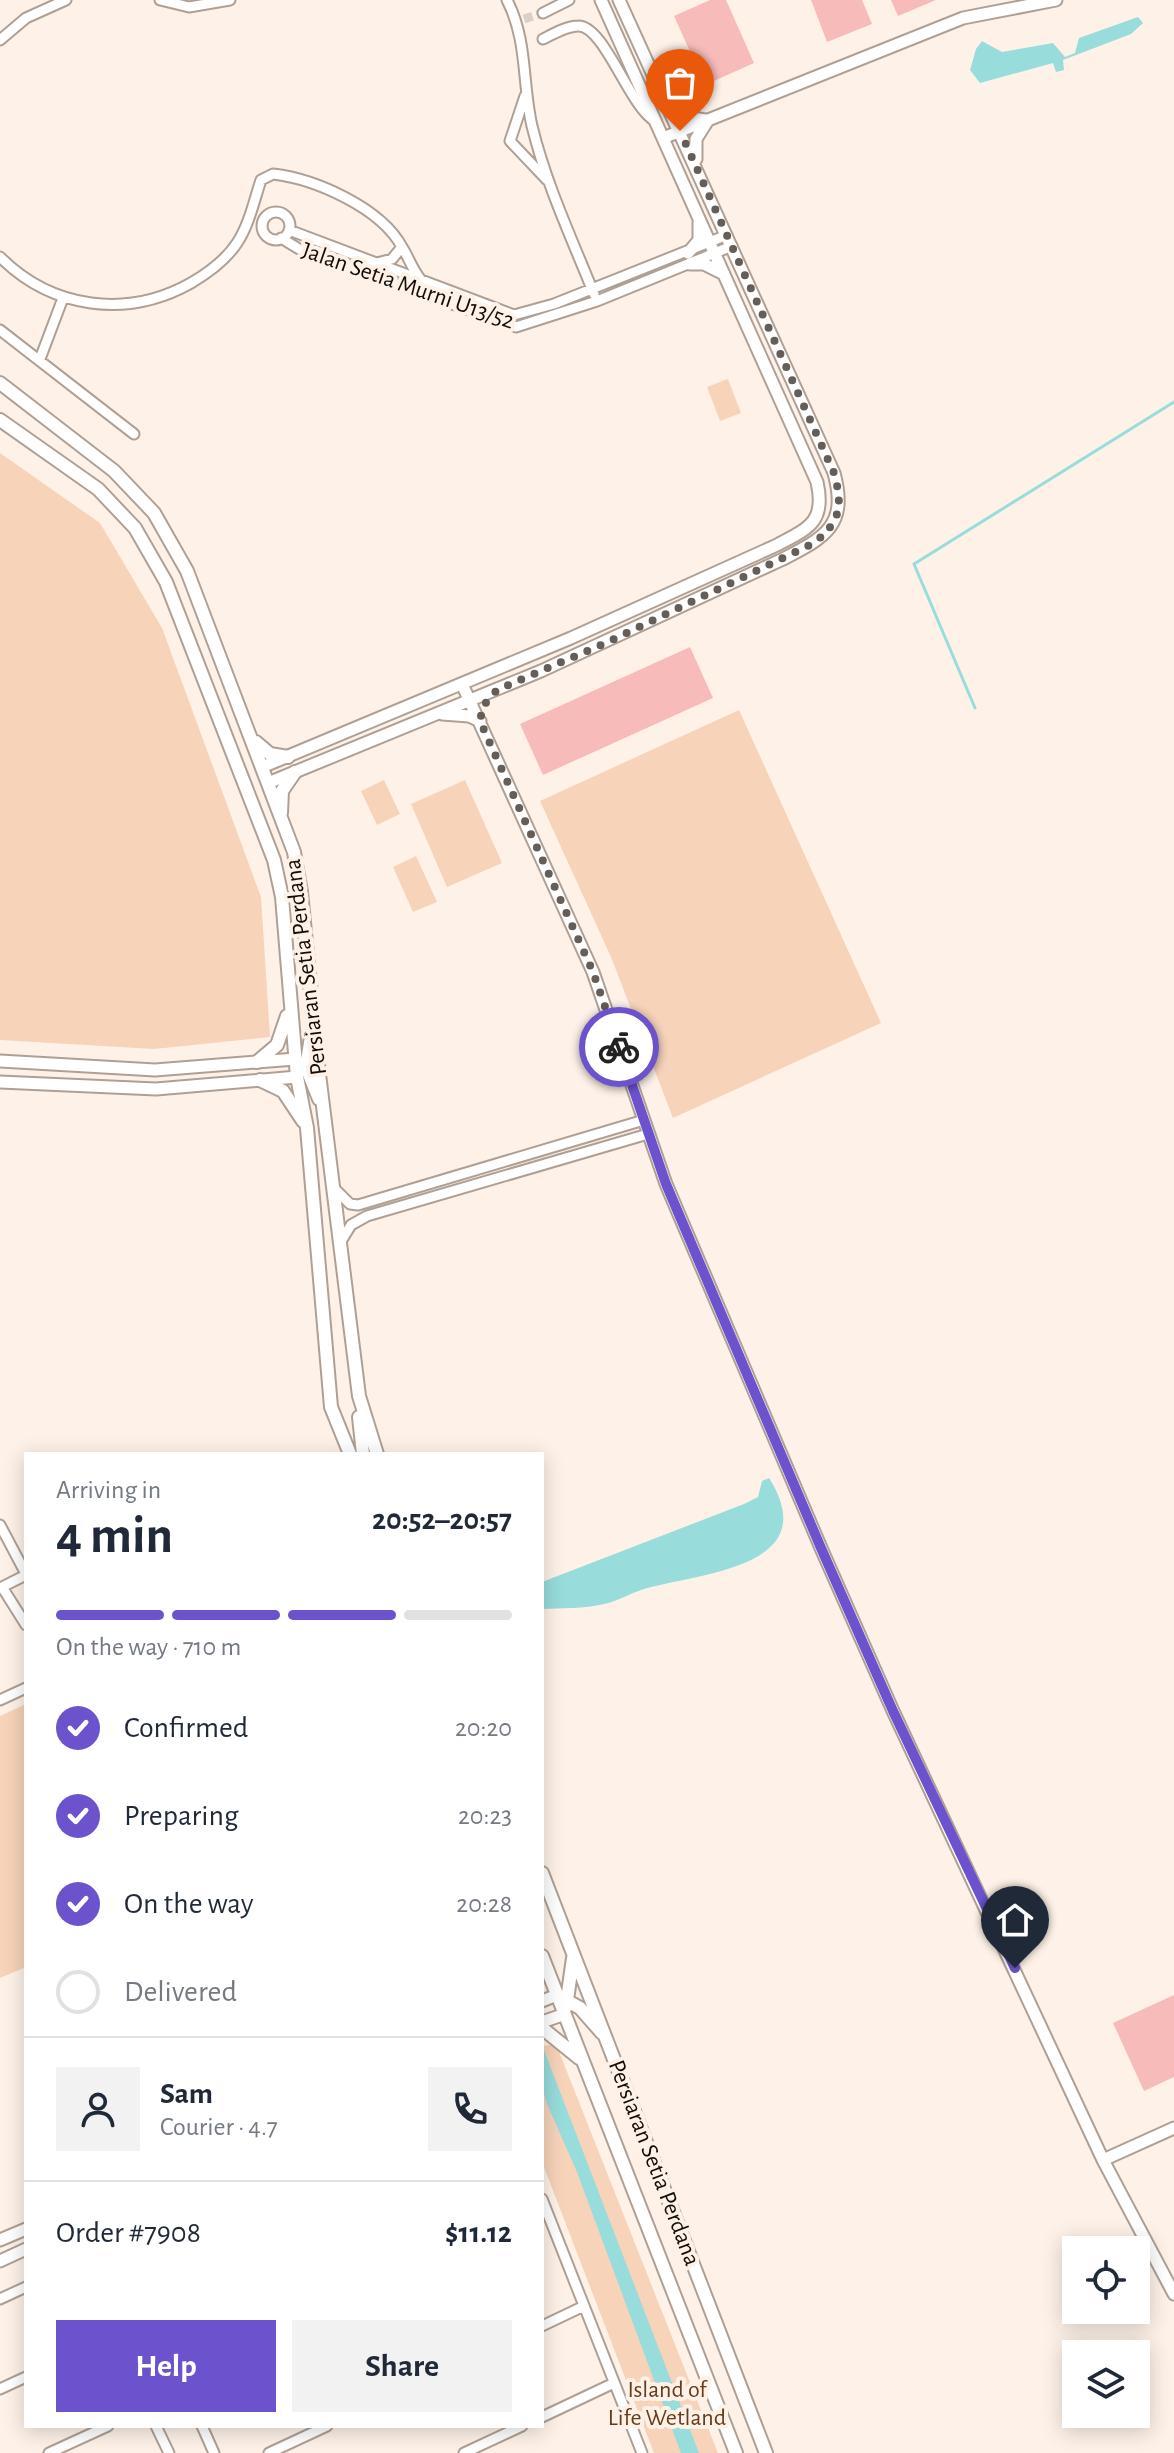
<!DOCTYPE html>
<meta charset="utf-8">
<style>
body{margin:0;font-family:"Alegreya Sans",sans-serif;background:#f2f2f3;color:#1f2937;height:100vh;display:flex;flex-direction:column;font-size:30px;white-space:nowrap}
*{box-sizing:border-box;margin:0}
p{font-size:26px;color:#747a83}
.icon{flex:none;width:44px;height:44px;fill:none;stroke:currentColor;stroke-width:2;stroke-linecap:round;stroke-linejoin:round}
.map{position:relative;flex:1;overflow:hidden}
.drawer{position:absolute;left:24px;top:1452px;width:520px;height:976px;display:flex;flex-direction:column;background:#fff;border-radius:0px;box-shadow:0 4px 20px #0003}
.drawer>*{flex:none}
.fabs{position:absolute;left:1062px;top:2236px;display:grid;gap:16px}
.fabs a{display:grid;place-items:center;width:88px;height:88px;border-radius:0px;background:#fff;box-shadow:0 4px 20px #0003;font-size:40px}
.pin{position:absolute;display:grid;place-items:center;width:68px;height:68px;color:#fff;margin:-82px -34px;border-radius:50% 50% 50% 0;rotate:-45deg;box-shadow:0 0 8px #0007}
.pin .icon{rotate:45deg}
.courier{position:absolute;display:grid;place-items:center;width:80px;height:80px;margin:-40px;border:6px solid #6c53cd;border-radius:50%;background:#fff;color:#222;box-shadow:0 2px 10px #0007}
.summary em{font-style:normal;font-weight:700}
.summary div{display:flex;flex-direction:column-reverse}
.summary{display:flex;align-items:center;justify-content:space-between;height:136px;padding:0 32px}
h1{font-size:52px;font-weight:700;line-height:60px}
.bar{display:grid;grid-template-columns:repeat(4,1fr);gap:12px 8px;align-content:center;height:96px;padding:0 32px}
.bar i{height:10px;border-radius:6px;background:#e0e1e3}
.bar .selected{background:#6c53cd}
.bar p{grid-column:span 4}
.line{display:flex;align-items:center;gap:20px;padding:0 32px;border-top:2px solid #e0e1e3}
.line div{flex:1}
.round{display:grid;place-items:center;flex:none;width:84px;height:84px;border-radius:0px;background:#f2f2f3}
ol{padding:0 32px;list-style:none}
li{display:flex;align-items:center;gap:24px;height:88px}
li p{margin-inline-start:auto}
li .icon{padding:8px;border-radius:50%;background:#6c53cd;color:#fff;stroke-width:4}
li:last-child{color:#747a83}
li i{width:44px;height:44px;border:4px solid #e0e1e3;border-radius:50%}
.action{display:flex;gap:16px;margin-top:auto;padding:16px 32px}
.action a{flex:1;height:92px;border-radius:0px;background:#6c53cd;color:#fff;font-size:32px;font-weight:700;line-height:92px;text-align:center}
.action a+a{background:#f2f2f3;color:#1f2937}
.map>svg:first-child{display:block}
.green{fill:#f6d3b9}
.water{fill:#98dcdc}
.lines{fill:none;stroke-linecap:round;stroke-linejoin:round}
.stream{stroke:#98dcdc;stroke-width:3}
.building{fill:#f7bcba}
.minor-tunnel{stroke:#dbd0c7;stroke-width:9;stroke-dasharray:9 4.5;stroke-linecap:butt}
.minor-casing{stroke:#afa095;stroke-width:13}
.tertiary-casing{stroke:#afa095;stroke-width:15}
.secondary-casing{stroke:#afa095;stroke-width:16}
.minor{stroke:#fff;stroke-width:9}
.tertiary{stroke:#fff;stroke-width:11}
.secondary{stroke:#fff;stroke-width:12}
.done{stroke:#655d57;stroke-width:8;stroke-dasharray:0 14.4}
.route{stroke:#6c53cd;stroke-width:10}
.labels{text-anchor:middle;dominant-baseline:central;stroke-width:8;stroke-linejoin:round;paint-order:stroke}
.street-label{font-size:24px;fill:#120d09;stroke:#fef2e8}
.park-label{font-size:24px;fill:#663b15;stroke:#fef2e8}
</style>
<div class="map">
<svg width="1174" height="2453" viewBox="0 0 1174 2453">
<rect width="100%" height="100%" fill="#fef2e8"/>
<!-- green -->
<path class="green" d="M 728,379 L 741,413 L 720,421 L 707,387 Z
M 0,453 L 100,523 L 162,628 L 261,897 L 270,1037 L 154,1049 L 0,1040 Z
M 739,710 L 881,1023 L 673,1118 L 611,957 L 540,801 Z
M 384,780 L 400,814 L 377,825 L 361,791 Z
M 465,780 L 502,863 L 447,887 L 411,804 Z
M 416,856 L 437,902 L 413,912 L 393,867 Z
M 26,1704 L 26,1967 L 0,1978 L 0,1716 Z
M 556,2044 L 718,2453 L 654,2453 L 542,2162 L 542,2046 Z"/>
<!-- water -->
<path class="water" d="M 1138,17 L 1143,23 L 1131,34 L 1063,60 L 1064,70 L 1056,72 L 1053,63 L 980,83 L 970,70 L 976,49 L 982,41 L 1002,52 L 1053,43 L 1065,57 L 1075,53 L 1079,38 Z
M 769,1478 C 826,1568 698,1573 644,1589 C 631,1593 618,1601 604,1604 C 584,1609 562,1608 542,1609 L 542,1582 L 744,1504 L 758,1497 L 762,1481 Z
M 542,2045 L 699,2453 L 681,2453 L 577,2172 L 547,2104 L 542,2087 Z"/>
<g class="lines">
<!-- stream -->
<path class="stream" d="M 975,708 L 914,564 L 1174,402"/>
</g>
<!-- building -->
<path class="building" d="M 710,0 L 726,0 L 754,63 L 705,85 L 674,16 Z
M 811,0 L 862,0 L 872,24 L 827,42 Z
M 891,0 L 936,0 L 898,16 Z
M 690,647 L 713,698 L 543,775 L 520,724 Z
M 1174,1995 L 1174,2077 L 1144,2091 L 1113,2023 Z"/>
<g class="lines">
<!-- minor-tunnel -->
<path class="minor-tunnel" d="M 524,19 L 543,13"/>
<!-- minor casing -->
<g class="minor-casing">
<path id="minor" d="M 160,0 L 189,7 L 230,0
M 507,0 C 528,41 522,83 532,126 C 546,184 572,239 594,294
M 543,13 L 569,0
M 543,39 C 553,34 567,26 578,26 C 604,25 629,106 655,121
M 0,40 L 26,18 L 66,0
M 525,96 L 510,141 L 547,180
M262 226a14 14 0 1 1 28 0a14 14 0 1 1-28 0Z
M 289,230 L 514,315 L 554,304 L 727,235
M 281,238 L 299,249 L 516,327 L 597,301 L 732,246
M 0,257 C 52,309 127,319 191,283 C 208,273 226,260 237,243 C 249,225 254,201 261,180 L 273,174 C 316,179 381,208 402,247 C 409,258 412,269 421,280
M 377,263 L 392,259 L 402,247
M 0,330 L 134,434
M 40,359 L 63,298
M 333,1187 L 350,1204 L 358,1205 L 644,1120
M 340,1243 L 351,1225 L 367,1216 L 648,1134
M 0,1525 L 26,1574
M 2,1587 L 26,1625
M 0,1588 L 26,1575
M 0,1700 L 26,1688
M 542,2199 L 642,2453
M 0,2299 L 26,2287
M 542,2326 L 584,2306
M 0,2389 L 26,2377
M 542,2417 L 614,2383
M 156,2426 L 169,2453
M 202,2426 L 214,2453
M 49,2453 L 108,2426
M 269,2453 L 327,2426
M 464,2453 L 522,2426"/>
</g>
<!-- tertiary casing -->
<g class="tertiary-casing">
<path id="tertiary" d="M 671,104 L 686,117 L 705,120
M 663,138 L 963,18 L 1056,0
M 696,159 L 696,139 L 708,120
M 688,253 L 699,240 L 699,222
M 690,264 L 704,264 L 724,274
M 462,684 L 593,972 L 666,1184 L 821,1548 L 893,1711 L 1103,2160 L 1174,2294
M 442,714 L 469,716 L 480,721
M 262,767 L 571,638 L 777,545 C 809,528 826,522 817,482 L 601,0
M 268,783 L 541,671 L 783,559 C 826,537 848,525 834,473 L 619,0
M 0,1061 L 155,1070 L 295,1059
M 0,1082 L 156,1089 L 297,1077
M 542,2001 L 557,1995
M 542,2022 L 565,2014
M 1103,2160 L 1174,2128
M 0,2240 L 26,2229
M 0,2261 L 26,2249"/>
</g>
<!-- secondary casing -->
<g class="secondary-casing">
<path id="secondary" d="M 0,383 L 114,471 L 154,513 L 187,571 L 294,852 L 301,892 L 319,1074 L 359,1396 L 377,1454
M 0,420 L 98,489 L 135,528 L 166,582 L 274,860 L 282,897 L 297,1077 L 307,1128 L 331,1407 L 350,1454
M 256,742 L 270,754 L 288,757
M 281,813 L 282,791 L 295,772
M 311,1037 L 306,1067 L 319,1099
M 257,1062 L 277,1045 L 287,1016
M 260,1080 L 283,1091 L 303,1121
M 359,1417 L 363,1454
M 542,1873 L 766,2453
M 542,1956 L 736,2453
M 557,1995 L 580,2008 L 602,2033
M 566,2007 L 573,1958
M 542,2028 L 579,2058"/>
</g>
<!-- minor -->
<use href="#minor" class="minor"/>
<!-- tertiary -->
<use href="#tertiary" class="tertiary"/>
<!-- secondary -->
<use href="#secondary" class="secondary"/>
</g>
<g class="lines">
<!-- done -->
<path class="done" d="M 619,1047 L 593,972 L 480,721 L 483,706 L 497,690 L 608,642 L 814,543 C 841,521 843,506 834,473 L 680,131"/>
<!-- route -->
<path class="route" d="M 619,1047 L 666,1184 L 821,1548 L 893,1711 L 1015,1968"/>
</g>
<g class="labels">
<!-- street labels -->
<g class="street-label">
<text transform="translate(408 286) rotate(19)">Jalan Setia Murni U13/52</text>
<text transform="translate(306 967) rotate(-97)">Persiaran Setia Perdana</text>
<text transform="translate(654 2163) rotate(69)">Persiaran Setia Perdana</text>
</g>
<!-- park labels -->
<g class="park-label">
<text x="667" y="2390">Island of<tspan x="667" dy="28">Life Wetland</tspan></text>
</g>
</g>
</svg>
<div class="fabs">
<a><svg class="icon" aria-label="locate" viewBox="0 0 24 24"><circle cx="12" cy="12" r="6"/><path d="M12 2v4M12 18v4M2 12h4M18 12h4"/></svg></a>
<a><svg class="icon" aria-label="layers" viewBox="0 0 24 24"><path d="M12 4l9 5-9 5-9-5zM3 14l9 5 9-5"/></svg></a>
</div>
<div class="pin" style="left:680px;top:131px;background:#ea580c"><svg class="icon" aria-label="bag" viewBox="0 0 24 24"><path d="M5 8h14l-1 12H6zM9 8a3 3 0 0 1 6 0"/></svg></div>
<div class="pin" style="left:1015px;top:1968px;background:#1f2937"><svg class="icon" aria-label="home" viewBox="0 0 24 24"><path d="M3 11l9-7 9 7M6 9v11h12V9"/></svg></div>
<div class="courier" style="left:619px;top:1047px"><svg class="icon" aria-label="bike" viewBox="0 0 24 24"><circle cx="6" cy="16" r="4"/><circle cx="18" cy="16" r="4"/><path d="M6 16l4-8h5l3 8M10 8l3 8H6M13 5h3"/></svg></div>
<section class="drawer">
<div class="summary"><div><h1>4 min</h1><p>Arriving in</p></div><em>20:52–20:57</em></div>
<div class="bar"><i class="selected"></i><i class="selected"></i><i class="selected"></i><i></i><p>On the way · 710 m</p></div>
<ol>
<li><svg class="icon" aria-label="check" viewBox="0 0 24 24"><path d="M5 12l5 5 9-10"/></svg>Confirmed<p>20:20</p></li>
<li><svg class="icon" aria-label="check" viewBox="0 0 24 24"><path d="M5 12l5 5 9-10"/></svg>Preparing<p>20:23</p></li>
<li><svg class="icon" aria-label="check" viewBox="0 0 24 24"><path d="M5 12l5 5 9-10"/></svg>On the way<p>20:28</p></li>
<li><i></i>Delivered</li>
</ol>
<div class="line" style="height:144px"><a class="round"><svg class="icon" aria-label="person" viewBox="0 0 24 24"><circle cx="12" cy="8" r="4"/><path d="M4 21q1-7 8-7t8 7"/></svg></a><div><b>Sam</b><p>Courier · 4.7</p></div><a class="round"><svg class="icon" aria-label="phone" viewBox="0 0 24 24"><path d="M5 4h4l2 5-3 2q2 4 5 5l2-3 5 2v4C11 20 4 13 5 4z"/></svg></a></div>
<div class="line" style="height:104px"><div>Order #7908</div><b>$11.12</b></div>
<div class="action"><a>Help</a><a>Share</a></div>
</section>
</div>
